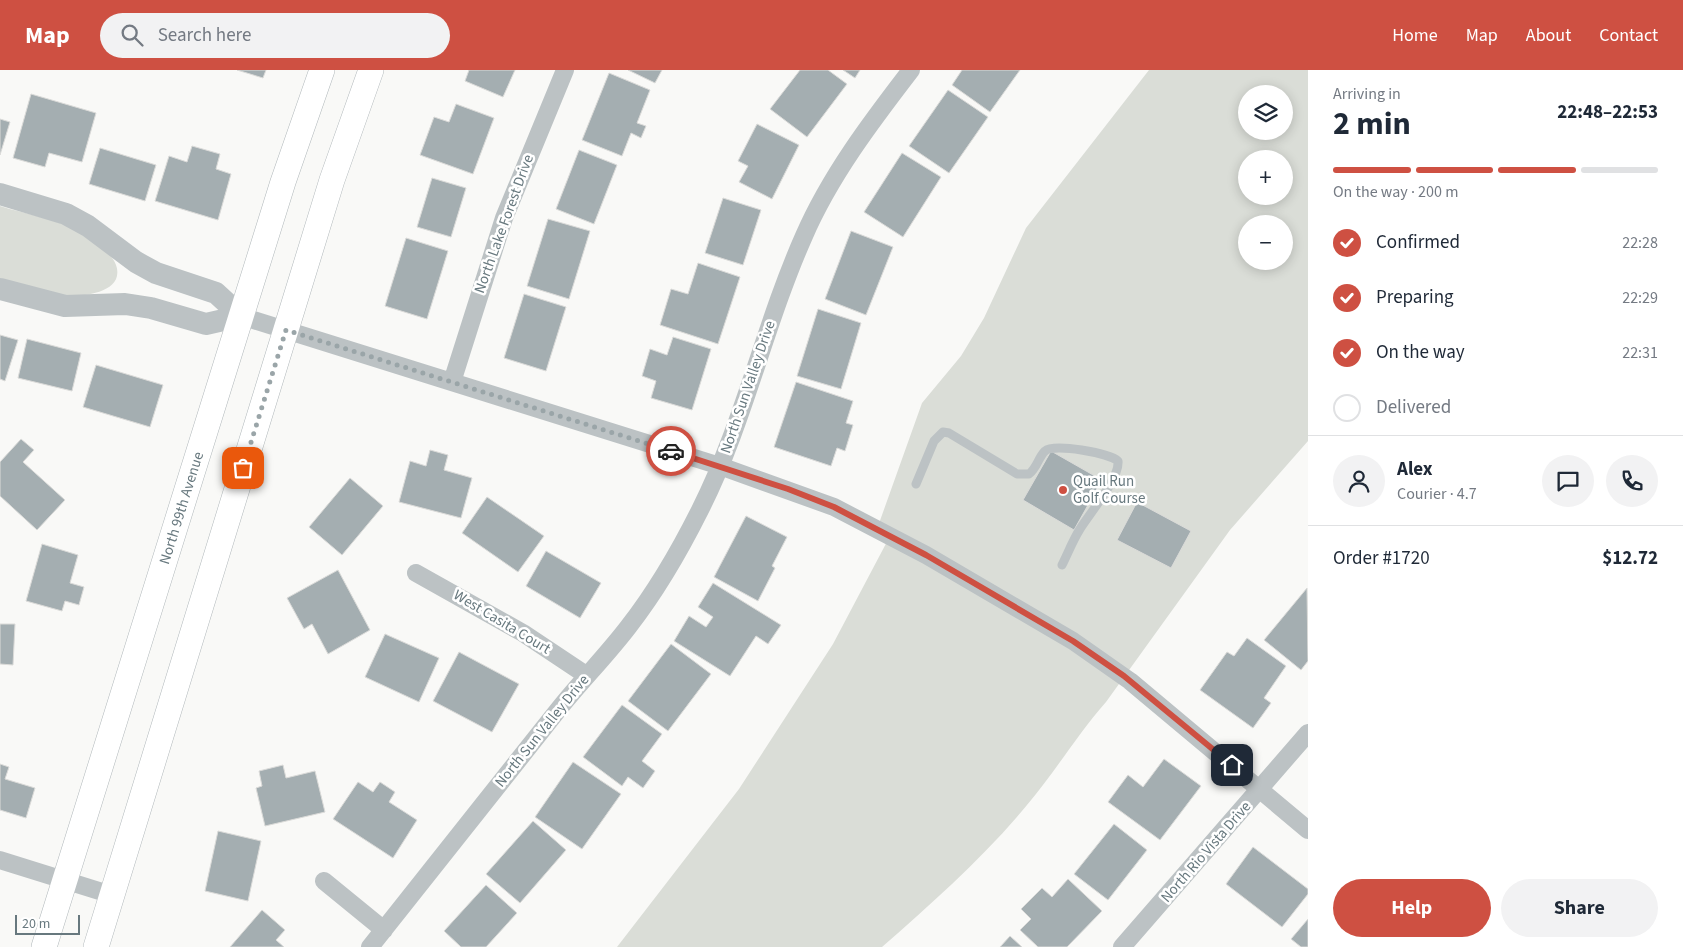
<!DOCTYPE html>
<meta charset="utf-8">
<style>
body{margin:0;font-family:"Source Sans 3",sans-serif;background:#f2f2f3;color:#1f2937;height:100vh;display:flex;flex-direction:column;font-size:19px;white-space:nowrap}
*{box-sizing:border-box;margin:0}
p{font-size:16px;color:#747a83}
.icon{flex:none;width:28px;height:28px;fill:none;stroke:currentColor;stroke-width:2;stroke-linecap:round;stroke-linejoin:round}
.map{position:relative;flex:1;overflow:hidden}
.sheet{display:flex;flex-direction:column;background:#fff;width:375px}
.sheet>*{flex:none}
.controls{position:absolute;left:1238px;top:15px;display:grid;gap:10px}
.controls a{display:grid;place-items:center;width:55px;height:55px;border-radius:50%;background:#fff;box-shadow:0 2px 12px #0003;font-size:25px}
.scale{position:absolute;left:15px;bottom:12px;width:65px;box-sizing:border-box;padding-left:5px;border:2px solid #67787e;border-top:0;font-size:14px;line-height:18px;white-space:nowrap;color:#67787e;-webkit-text-stroke:4px #fff;paint-order:stroke}
.pin{position:absolute;display:grid;place-items:center;width:42px;height:42px;color:#fff;margin:-21px;border-radius:10px;box-shadow:0 2px 8px #0006}
.courier{position:absolute;display:grid;place-items:center;width:50px;height:50px;margin:-25px;border:4px solid #ce5042;border-radius:50%;background:#fff;color:#222;box-shadow:0 1px 6px #0007}
.headline em{font-style:normal;font-weight:700}
.headline div{display:flex;flex-direction:column-reverse}
.headline{display:flex;align-items:center;justify-content:space-between;height:85px;padding:0 25px}
h1{font-size:32px;font-weight:700;line-height:38px}
.bar{display:grid;grid-template-columns:repeat(4,1fr);gap:8px 5px;align-content:center;height:60px;padding:0 25px}
.bar i{height:6px;border-radius:4px;background:#e0e1e3}
.bar .selected{background:#ce5042}
.bar p{grid-column:span 4}
.line{display:flex;align-items:center;gap:12px;padding:0 25px;border-top:1px solid #e0e1e3}
.line div{flex:1}
.round{display:grid;place-items:center;flex:none;width:52px;height:52px;border-radius:26px;background:#f2f2f3}
ol{padding:0 25px;list-style:none}
li{display:flex;align-items:center;gap:15px;height:55px}
li p{margin-inline-start:auto}
li .icon{padding:5px;border-radius:50%;background:#ce5042;color:#fff;stroke-width:4}
li:last-child{color:#747a83}
li i{width:28px;height:28px;border:2px solid #e0e1e3;border-radius:50%}
.cta{display:flex;gap:10px;margin-top:auto;padding:10px 25px}
.cta a{flex:1;height:58px;border-radius:30px;background:#ce5042;color:#fff;font-size:20px;font-weight:700;line-height:58px;text-align:center}
.cta a+a{background:#f2f2f3;color:#1f2937}
header{display:flex;align-items:center;gap:30px;box-sizing:border-box;height:70px;padding:0 25px;background:#ce5042;color:#fff}
header strong{font-size:24px}
nav{display:flex;gap:28px;margin-inline-start:auto;font-size:18px}
.search{width:350px;height:45px;background:#f2f2f3;display:flex;align-items:center;gap:12px;box-sizing:border-box;padding:0 18px;border-radius:28px;color:#747a83;font-size:19px}
main{display:flex;flex:1;min-height:0}
.map>svg:first-child{display:block}
.green{fill:#daddd7;fill-rule:evenodd}
.building{fill:#a4aeb1;stroke:#dbdbd9}
.lines{fill:none;stroke-linecap:round;stroke-linejoin:round}
.secondary-casing{stroke:#b1b8bb;stroke-width:26}
.service{stroke:#bcc2c4;stroke-width:9}
.minor{stroke:#bcc2c4;stroke-width:18}
.tertiary{stroke:#bcc2c4;stroke-width:22}
.secondary{stroke:#fff;stroke-width:25}
.done{stroke:#9aa5a8;stroke-width:5;stroke-dasharray:0 9}
.route{stroke:#ce5042;stroke-width:6}
.poi-dot{fill:#ce5042;stroke:#fff;stroke-width:2}
.labels{text-anchor:middle;dominant-baseline:central;stroke-width:5;stroke-linejoin:round;paint-order:stroke}
.street-label{font-size:15px;fill:#67787e;stroke:#fff}
.poi-label{font-size:15px;fill:#67787e;stroke:#fff;text-anchor:start}
</style>
<header>
<strong>Map</strong>
<div class="search"><svg class="icon" aria-label="search" viewBox="0 0 24 24"><circle cx="10" cy="10" r="6"/><path d="M15 15l6 6"/></svg>Search here</div>
<nav><a>Home</a><a>Map</a><a>About</a><a>Contact</a></nav>
</header>
<main>
<div class="map">
<svg width="1308" height="877" viewBox="0 0 1308 877">
<rect width="100%" height="100%" fill="#f9f9f7"/>
<!-- green -->
<path class="green" d="M 1149,0 L 1308,0 L 1308,371 L 1230,460 L 1106,632 C 1077,665 1055,702 1027,735 C 984,787 932,833 882,877 L 617,877 L 739,719 L 833,574 L 890,466 L 877,459 L 922,333 L 961,286 L 984,248 L 1026,158 ZM 1246,24 L 1284,24 L 1284,61 L 1246,61 ZM 1246,89 L 1284,89 L 1284,126 L 1246,126 ZM 1246,154 L 1284,154 L 1284,191 L 1246,191 Z
M 0,136 C 25,144 57,149 80,162 C 91,168 112,183 116,195 C 125,221 87,226 70,226 C 49,225 21,214 0,208 Z"/>
<!-- building -->
<path class="building" d="M 237,0 L 266,0 L 263,8 Z
M 469,0 L 515,0 L 503,27 L 465,11 Z
M 628,0 L 662,0 L 655,13 Z
M 800,0 L 828,0 L 847,14 L 807,67 L 770,39 Z
M 843,0 L 860,0 L 855,8 Z
M 962,0 L 1020,0 L 990,42 L 952,15 Z
M 609,3 L 650,20 L 637,53 L 646,56 L 641,68 L 631,63 L 622,86 L 582,70 Z
M 948,20 L 988,47 L 949,103 L 909,76 Z
M 31,24 L 96,43 L 82,92 L 49,83 L 45,97 L 13,88 Z
M 456,34 L 494,48 L 473,104 L 420,85 L 434,47 L 449,52 Z
M 0,49 L 10,52 L 0,85 Z
M 757,54 L 799,75 L 772,129 L 739,112 L 748,96 L 738,91 Z
M 192,76 L 220,84 L 216,99 L 231,104 L 218,150 L 155,131 L 169,86 L 187,92 Z
M 100,78 L 156,95 L 145,131 L 89,114 Z
M 579,80 L 617,95 L 594,154 L 556,139 Z
M 902,83 L 941,107 L 903,167 L 864,142 Z
M 432,108 L 466,118 L 451,167 L 417,157 Z
M 723,128 L 761,140 L 743,195 L 705,183 Z
M 548,149 L 590,161 L 569,229 L 527,216 Z
M 851,161 L 893,177 L 866,245 L 825,229 Z
M 406,168 L 448,181 L 427,249 L 385,236 Z
M 698,193 L 740,207 L 718,274 L 660,255 L 671,219 L 688,224 Z
M 524,224 L 566,237 L 546,301 L 504,288 Z
M 818,239 L 861,253 L 841,319 L 797,306 Z
M 0,265 L 18,270 L 5,311 L 0,309 Z
M 673,267 L 711,279 L 692,340 L 651,328 L 656,311 L 642,306 L 650,279 L 667,285 Z
M 27,269 L 81,283 L 72,321 L 18,308 Z
M 96,295 L 163,315 L 150,357 L 83,337 Z
M 796,312 L 853,331 L 846,353 L 853,355 L 845,381 L 837,378 L 831,396 L 774,377 Z
M 21,369 L 34,380 L 23,392 L 65,430 L 37,460 L 0,426 L 0,392 Z
M 430,380 L 448,385 L 444,400 L 472,408 L 461,448 L 399,432 L 410,391 L 426,396 Z
M 1051,381 L 1102,410 L 1074,460 L 1023,430 Z
M 350,408 L 383,436 L 342,485 L 309,457 Z
M 487,427 L 544,466 L 518,502 L 462,463 Z
M 1137,432 L 1191,461 L 1171,498 L 1117,470 Z
M 746,446 L 787,467 L 772,496 L 775,498 L 758,531 L 714,507 Z
M 42,474 L 78,485 L 70,513 L 84,517 L 79,535 L 65,531 L 62,541 L 26,531 Z
M 546,481 L 601,513 L 580,548 L 526,516 Z
M 338,500 L 370,560 L 328,584 L 312,554 L 304,559 L 287,528 Z
M 713,513 L 781,555 L 768,574 L 756,566 L 730,606 L 674,571 L 689,546 L 706,557 L 713,547 L 698,537 Z
M 1307,518 L 1308,591 L 1301,600 L 1264,570 Z
M 0,554 L 15,554 L 13,595 L 0,594 Z
M 385,564 L 439,588 L 419,632 L 365,607 Z
M 1247,568 L 1286,596 L 1264,628 L 1271,633 L 1253,658 L 1200,620 L 1227,582 L 1234,586 Z
M 671,574 L 711,604 L 668,661 L 628,631 Z
M 459,582 L 519,614 L 492,662 L 433,631 Z
M 622,635 L 662,664 L 642,691 L 655,701 L 643,718 L 628,707 L 622,716 L 583,687 Z
M 1164,689 L 1201,716 L 1160,770 L 1108,732 L 1128,705 L 1143,717 Z
M 573,692 L 621,724 L 582,779 L 535,747 Z
M 0,694 L 9,697 L 5,709 L 35,718 L 26,748 L 0,740 Z
M 283,695 L 286,708 L 315,701 L 325,742 L 265,756 L 256,718 L 262,716 L 259,701 Z
M 358,712 L 373,722 L 380,712 L 395,722 L 389,732 L 417,750 L 393,788 L 333,749 Z
M 533,751 L 566,780 L 520,833 L 486,804 Z
M 1114,754 L 1147,780 L 1108,830 L 1074,804 Z
M 218,761 L 261,771 L 248,831 L 205,821 Z
M 1253,777 L 1308,819 L 1308,824 L 1282,857 L 1226,814 Z
M 1068,809 L 1102,841 L 1067,877 L 1038,877 L 1020,860 L 1031,849 L 1021,839 L 1042,818 L 1052,827 Z
M 486,815 L 517,843 L 486,877 L 461,877 L 444,861 Z
M 262,840 L 285,860 L 276,870 L 284,877 L 230,877 Z
M 1308,849 L 1308,877 L 1301,877 L 1291,869 Z
M 1010,866 L 1022,877 L 1000,877 Z"/>
<g class="lines">
<!-- secondary casing -->
<g class="secondary-casing">
<g id="secondary">
<path id="s1" d="M 44,877 L 283,112 L 322,0"/>
<path d="M 96,877 L 332,110 L 371,0"/>
</g>
</g>
<!-- service -->
<path class="service" d="M 916,414 L 934,371 L 943,362 L 949,363 L 1017,404 L 1029,404 C 1037,398 1038,388 1045,381 C 1054,373 1109,383 1118,391 C 1120,408 1089,444 1080,459 C 1073,470 1068,483 1062,495"/>
<!-- minor -->
<path class="minor" d="M 241,246 L 720,396 L 834,437 L 926,485 L 1073,571 L 1130,611 L 1308,760
M 452,312 L 504,148 L 565,0
M 416,503 L 523,563 L 586,605
M 0,790 L 112,825
M 324,811 L 384,860
M 370,877 C 433,798 496,719 558,640 C 581,611 607,585 629,556 C 657,520 680,480 700,440 C 744,353 764,256 804,166 C 830,106 871,52 911,0
M 1122,877 L 1308,663"/>
<!-- tertiary -->
<path class="tertiary" d="M 0,124 L 66,144 L 88,156 L 136,192 L 156,203 L 216,223 L 241,246
M 0,219 L 65,236 L 125,234 L 151,238 L 206,254 L 241,246"/>
<!-- secondary -->
<use href="#secondary" class="secondary"/>
</g>
<g class="lines">
<!-- done -->
<path class="done" d="M 243,398 L 286,260 L 671,381"/>
<!-- route -->
<path class="route" d="M 671,381 L 788,419 L 834,437 L 926,485 L 1073,571 L 1124,606 L 1232,695"/>
</g>
<!-- markers -->
<circle class="poi-dot" cx="1063" cy="420" r="5"/>
<g class="labels">
<!-- street labels -->
<g class="street-label">
<text transform="translate(504 154) rotate(-70)">North Lake Forest Drive</text>
<text transform="translate(748 317) rotate(-71)">North Sun Valley Drive</text>
<text stroke="none"><textPath href="#s1" startOffset="460">North 99th Avenue</textPath></text>
<text transform="translate(502 552) rotate(31)">West Casita Court</text>
<text transform="translate(542 661) rotate(-51)">North Sun Valley Drive</text>
<text transform="translate(1206 782) rotate(-49)">North Rio Vista Drive</text>
</g>
<!-- poi labels -->
<g class="poi-label">
<text x="1073" y="411">Quail Run<tspan x="1073" dy="17">Golf Course</tspan></text>
</g>
</g>
</svg>
<div class="controls">
<a><svg class="icon" aria-label="layers" viewBox="0 0 24 24"><path d="M12 4l9 5-9 5-9-5zM3 14l9 5 9-5"/></svg></a>
<a>+</a>
<a>−</a>
</div>
<div class="scale">20 m</div>
<div class="pin" style="left:243px;top:398px;background:#ea580c"><svg class="icon" aria-label="bag" viewBox="0 0 24 24"><path d="M5 8h14l-1 12H6zM9 8a3 3 0 0 1 6 0"/></svg></div>
<div class="pin" style="left:1232px;top:695px;background:#1f2937"><svg class="icon" aria-label="home" viewBox="0 0 24 24"><path d="M3 11l9-7 9 7M6 9v11h12V9"/></svg></div>
<div class="courier" style="left:671px;top:381px"><svg class="icon" aria-label="car" viewBox="0 0 24 24"><path d="M5 17H2v-5l4-1 3-4h7l3 4 3 1v5h-3M9 17h6M6 11h13"/><circle cx="7" cy="17" r="2"/><circle cx="17" cy="17" r="2"/></svg></div>
</div>
<section class="sheet">
<div class="headline"><div><h1>2 min</h1><p>Arriving in</p></div><em>22:48–22:53</em></div>
<div class="bar"><i class="selected"></i><i class="selected"></i><i class="selected"></i><i></i><p>On the way · 200 m</p></div>
<ol>
<li><svg class="icon" aria-label="check" viewBox="0 0 24 24"><path d="M5 12l5 5 9-10"/></svg>Confirmed<p>22:28</p></li>
<li><svg class="icon" aria-label="check" viewBox="0 0 24 24"><path d="M5 12l5 5 9-10"/></svg>Preparing<p>22:29</p></li>
<li><svg class="icon" aria-label="check" viewBox="0 0 24 24"><path d="M5 12l5 5 9-10"/></svg>On the way<p>22:31</p></li>
<li><i></i>Delivered</li>
</ol>
<div class="line" style="height:90px"><a class="round"><svg class="icon" aria-label="person" viewBox="0 0 24 24"><circle cx="12" cy="8" r="4"/><path d="M4 21q1-7 8-7t8 7"/></svg></a><div><b>Alex</b><p>Courier · 4.7</p></div><a class="round"><svg class="icon" aria-label="chat" viewBox="0 0 24 24"><path d="M4 5h16v11H9l-5 4z"/></svg></a><a class="round"><svg class="icon" aria-label="phone" viewBox="0 0 24 24"><path d="M5 4h4l2 5-3 2q2 4 5 5l2-3 5 2v4C11 20 4 13 5 4z"/></svg></a></div>
<div class="line" style="height:65px"><div>Order #1720</div><b>$12.72</b></div>
<div class="cta"><a>Help</a><a>Share</a></div>
</section>
</main>
